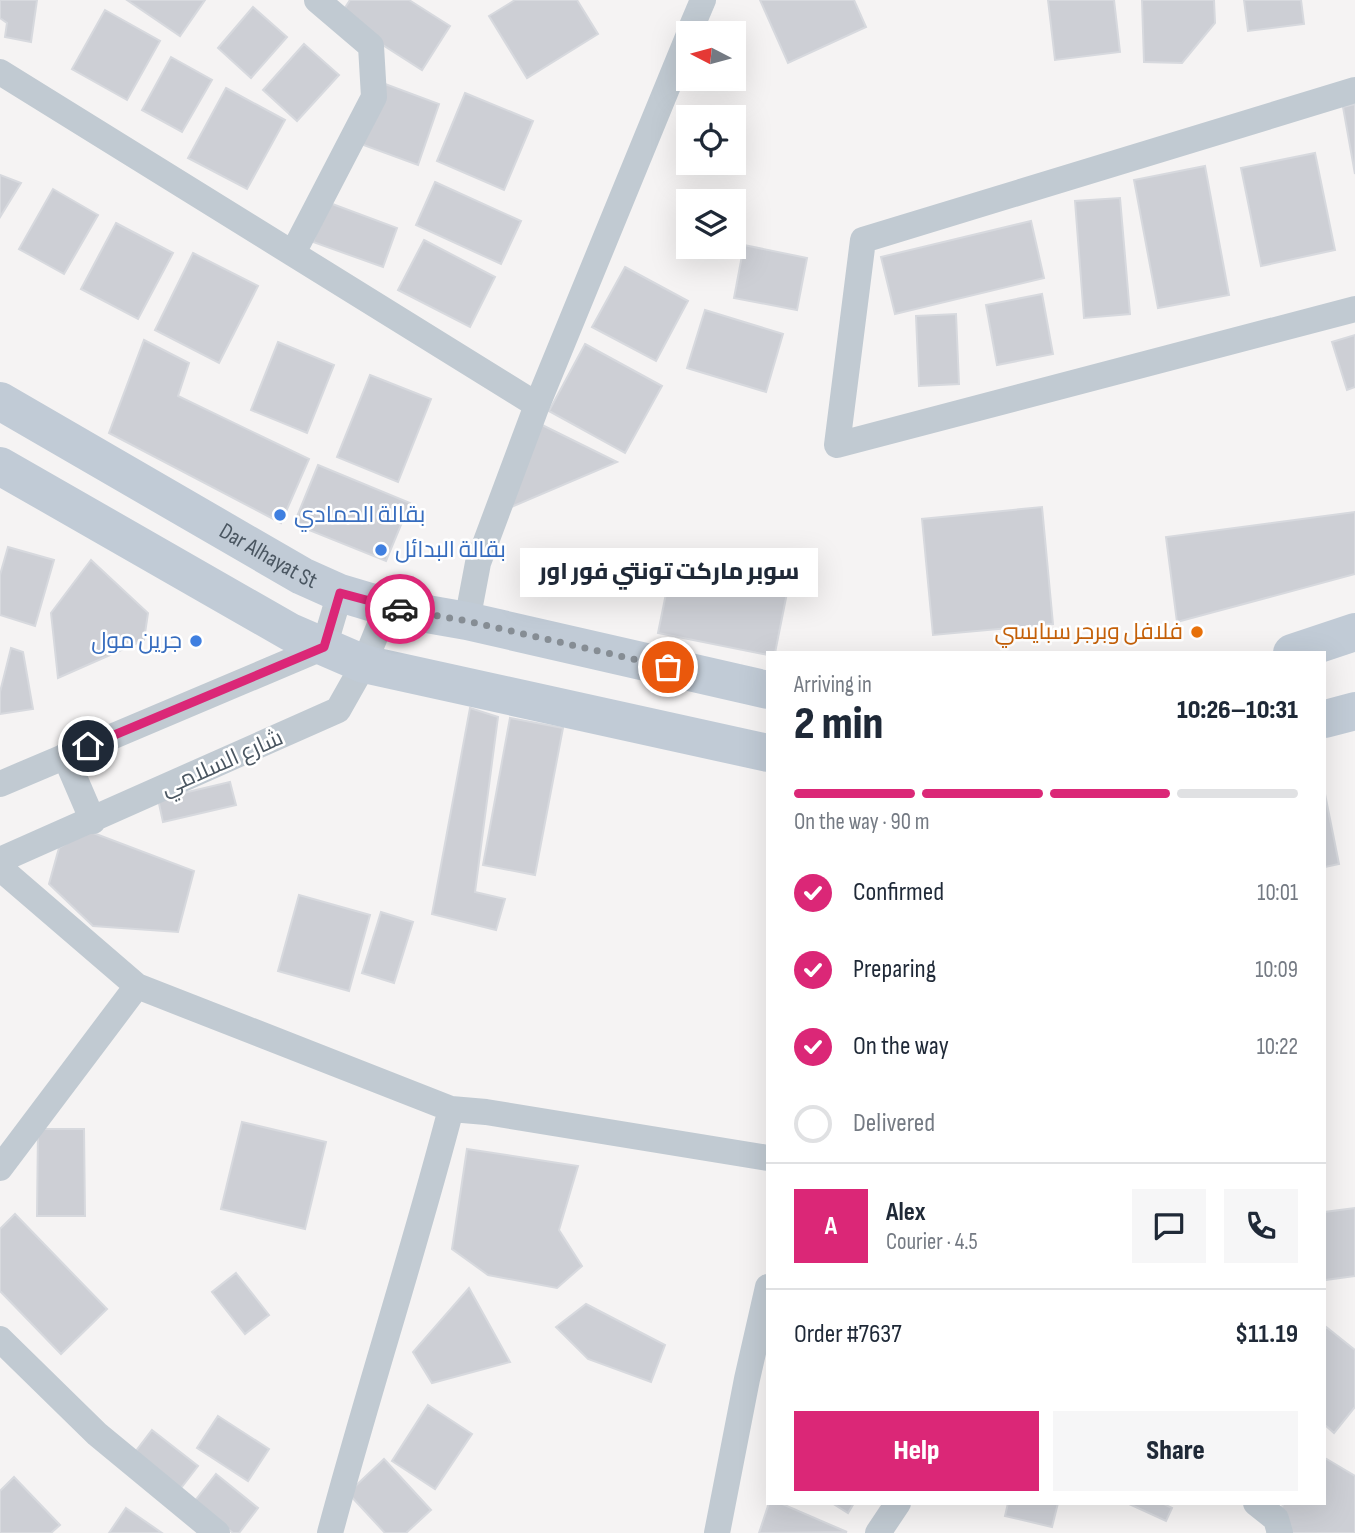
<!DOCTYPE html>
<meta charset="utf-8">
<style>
body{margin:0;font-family:"Sofia Sans Condensed",Cairo,sans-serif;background:#f6f6f7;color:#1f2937;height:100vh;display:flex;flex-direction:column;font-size:26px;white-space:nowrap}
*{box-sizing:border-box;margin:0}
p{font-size:23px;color:#747a83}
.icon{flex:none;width:38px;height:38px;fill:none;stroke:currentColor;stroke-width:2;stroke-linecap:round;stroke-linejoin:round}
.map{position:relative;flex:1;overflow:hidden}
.sheet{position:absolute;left:766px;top:651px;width:560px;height:854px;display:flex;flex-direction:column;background:#fff;border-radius:0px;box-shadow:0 7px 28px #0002}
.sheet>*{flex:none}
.needle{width:46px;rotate:276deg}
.buttons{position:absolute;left:676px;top:21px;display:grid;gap:14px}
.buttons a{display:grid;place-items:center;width:70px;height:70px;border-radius:0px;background:#fff;box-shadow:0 7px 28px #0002;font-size:35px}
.pin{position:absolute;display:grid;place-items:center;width:60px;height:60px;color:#fff;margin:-30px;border:4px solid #fff;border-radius:50%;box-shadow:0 2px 7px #0007}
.courier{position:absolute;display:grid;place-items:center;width:70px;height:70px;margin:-35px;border:5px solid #db2777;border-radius:50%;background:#fff;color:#222;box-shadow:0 2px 9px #0007}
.bubble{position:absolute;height:49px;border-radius:0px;background:#fff;box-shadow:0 7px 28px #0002;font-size:23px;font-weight:800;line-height:49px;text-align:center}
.head em{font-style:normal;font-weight:800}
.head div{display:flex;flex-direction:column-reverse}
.head{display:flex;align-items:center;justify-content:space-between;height:119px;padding:0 28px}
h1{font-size:46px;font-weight:800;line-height:52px}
.bar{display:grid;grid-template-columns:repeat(4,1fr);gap:10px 7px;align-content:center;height:84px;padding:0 28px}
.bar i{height:9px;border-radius:5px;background:#e0e1e3}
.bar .selected{background:#db2777}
.bar p{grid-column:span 4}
.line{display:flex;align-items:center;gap:18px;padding:0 28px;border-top:2px solid #e0e1e3}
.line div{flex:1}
.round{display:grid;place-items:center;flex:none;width:74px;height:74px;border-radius:0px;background:#f6f6f7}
ol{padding:0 28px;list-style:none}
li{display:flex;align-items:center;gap:21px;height:77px}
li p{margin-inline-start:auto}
li .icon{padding:7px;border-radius:50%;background:#db2777;color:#fff;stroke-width:4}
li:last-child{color:#747a83}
li i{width:38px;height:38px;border:4px solid #e0e1e3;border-radius:50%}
.action{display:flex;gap:14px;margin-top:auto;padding:14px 28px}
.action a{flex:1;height:80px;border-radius:0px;background:#db2777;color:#fff;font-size:28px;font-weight:800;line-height:80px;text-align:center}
.action a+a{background:#f6f6f7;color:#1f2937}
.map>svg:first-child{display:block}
.building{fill:#cdcfd5;stroke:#d7d9de;stroke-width:2}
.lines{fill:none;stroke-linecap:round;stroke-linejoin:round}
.minor{stroke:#c1cad2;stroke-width:26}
.secondary{stroke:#c1cbd6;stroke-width:38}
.done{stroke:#868d94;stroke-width:7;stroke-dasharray:0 12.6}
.route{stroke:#db2777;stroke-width:9}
.shop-dot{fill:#3f7fe0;stroke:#fff;stroke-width:2.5}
.food-dot{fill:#e8710a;stroke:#fff;stroke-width:2.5}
.labels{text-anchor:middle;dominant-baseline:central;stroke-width:5;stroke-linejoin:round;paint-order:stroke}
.shop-label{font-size:23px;fill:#366cbe;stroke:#fff;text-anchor:start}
.street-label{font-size:23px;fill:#4a5661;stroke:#fff}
.food-label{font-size:23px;fill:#c56008;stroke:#fff;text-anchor:end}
</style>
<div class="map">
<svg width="1355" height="1533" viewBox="0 0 1355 1533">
<rect width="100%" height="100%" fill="#f5f3f3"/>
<!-- building -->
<path class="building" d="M 0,0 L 37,0 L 31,42 L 5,37 L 7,23 L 0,18 Z
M 127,0 L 205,0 L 180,36 Z
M 350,0 L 409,0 L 450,26 L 422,70 L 339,17 Z
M 515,0 L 577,0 L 598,34 L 527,78 L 489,16 Z
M 760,0 L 854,0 L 866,27 L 788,63 Z
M 1048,0 L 1114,0 L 1120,52 L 1055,60 Z
M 1142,0 L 1214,0 L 1215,23 L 1182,63 L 1144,62 Z
M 1244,0 L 1301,0 L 1304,24 L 1248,31 Z
M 253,7 L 287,37 L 251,78 L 218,48 Z
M 105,10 L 160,41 L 127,100 L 72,69 Z
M 304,44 L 339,75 L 297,121 L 263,90 Z
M 171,57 L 212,80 L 182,132 L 142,110 Z
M 369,78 L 439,104 L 418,165 L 347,139 Z
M 226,88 L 285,120 L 247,189 L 188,158 Z
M 465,93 L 533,121 L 504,190 L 437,161 Z
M 1355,104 L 1355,174 L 1343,107 Z
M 1315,153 L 1335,250 L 1261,266 L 1241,168 Z
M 1205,166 L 1229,295 L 1158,308 L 1134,180 Z
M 0,175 L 21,183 L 0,217 Z
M 435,182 L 521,221 L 501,264 L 416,225 Z
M 53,189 L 98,215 L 64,274 L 19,249 Z
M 1120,198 L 1130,314 L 1084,318 L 1075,201 Z
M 327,202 L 397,228 L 383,267 L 313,242 Z
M 1031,221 L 1044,278 L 895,314 L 881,257 Z
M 116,223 L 173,253 L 138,319 L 81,289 Z
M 424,240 L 495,277 L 470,327 L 398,290 Z
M 744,245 L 807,258 L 797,310 L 734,298 Z
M 193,253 L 258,286 L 219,363 L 155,330 Z
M 625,267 L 688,301 L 656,361 L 592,327 Z
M 1042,294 L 1053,354 L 997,365 L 986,305 Z
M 705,310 L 783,334 L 766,392 L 687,368 Z
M 956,314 L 959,384 L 919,386 L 916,316 Z
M 1355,335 L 1355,387 L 1347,390 L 1332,342 Z
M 144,340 L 189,363 L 178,396 L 309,459 L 281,523 L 109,433 Z
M 278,342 L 334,365 L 307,433 L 251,410 Z
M 585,344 L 662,386 L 625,453 L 549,411 Z
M 370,375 L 431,399 L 398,482 L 337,457 Z
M 532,420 L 617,462 L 509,508 Z
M 318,465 L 410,503 L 386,561 L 294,524 Z
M 1042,507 L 1053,624 L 933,635 L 922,519 Z
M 1355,512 L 1355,574 L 1177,622 L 1166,537 Z
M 8,547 L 54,560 L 35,626 L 0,615 L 0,575 Z
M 673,559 L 789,583 L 775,653 L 768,653 L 768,655 L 658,633 Z
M 91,560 L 148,613 L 144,640 L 58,678 L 51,613 Z
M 11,648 L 23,652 L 33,709 L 0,714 L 0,692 Z
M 470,708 L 498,717 L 475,892 L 505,899 L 496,930 L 432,914 Z
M 510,718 L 563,728 L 535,875 L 483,865 Z
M 230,782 L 236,805 L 163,822 L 158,799 Z
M 1325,794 L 1339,864 L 1325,867 Z
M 88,831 L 194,871 L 178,932 L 93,926 L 49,884 L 59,848 Z
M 299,895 L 370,915 L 349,991 L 278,971 Z
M 381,912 L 413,922 L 394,983 L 362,973 Z
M 242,1122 L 326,1142 L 305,1229 L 221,1209 Z
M 38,1129 L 84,1129 L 85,1216 L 37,1216 Z
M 467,1149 L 578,1166 L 559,1230 L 582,1266 L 557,1288 L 488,1275 L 452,1249 Z
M 1355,1208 L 1355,1276 L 1325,1280 L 1325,1212 Z
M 15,1214 L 107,1309 L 61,1354 L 0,1291 L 0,1229 Z
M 236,1273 L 269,1315 L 245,1334 L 212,1292 Z
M 469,1288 L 510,1362 L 432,1383 L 413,1352 Z
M 586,1304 L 665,1345 L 651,1382 L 588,1359 L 556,1327 Z
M 1325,1326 L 1355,1350 L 1355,1407 L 1334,1433 L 1325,1425 Z
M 428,1405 L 472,1434 L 435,1489 L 392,1461 Z
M 218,1416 L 269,1449 L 248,1481 L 197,1448 Z
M 152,1430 L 198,1466 L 174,1497 L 129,1460 Z
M 1325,1458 L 1355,1476 L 1355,1533 L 1267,1533 L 1284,1503 L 1325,1503 Z
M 384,1459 L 431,1510 L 406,1533 L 385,1533 L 348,1493 Z
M 216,1474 L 258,1508 L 239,1533 L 233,1533 L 194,1502 Z
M 14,1477 L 60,1525 L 51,1533 L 0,1533 L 0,1491 Z
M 769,1503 L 780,1503 L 847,1532 L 759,1533 Z
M 832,1503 L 854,1503 L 848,1513 Z
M 1008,1503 L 1058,1503 L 1052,1527 L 1005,1516 Z
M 1127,1503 L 1162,1503 L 1172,1508 L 1166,1521 Z
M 126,1508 L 162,1533 L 109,1533 Z"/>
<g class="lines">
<!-- minor -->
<path class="minor" d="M 689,33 L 703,0
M 0,72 L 537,405
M 1355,90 L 863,240 L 837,445 L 1355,309
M 293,253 L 374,97 L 371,46 L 317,0
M 467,621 L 478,563 L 537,405 L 688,37
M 65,756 L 93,821
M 0,784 L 324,647 L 340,593
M 0,860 L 338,710 L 364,664 L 387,607
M 0,868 L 137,986 L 451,1109 C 414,1251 368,1391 330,1533
M 451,1109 L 486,1112 L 768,1158
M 0,1168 L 137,986
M 0,1339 L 97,1434 L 217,1533
M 1256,1503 L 1276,1519 L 1280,1533
M 717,1533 L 747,1379 L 768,1287
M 878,1533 L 898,1503"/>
<!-- secondary -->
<g class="secondary">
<path id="s1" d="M 0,401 L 302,576 L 340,593 L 387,607 L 467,621 L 768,690"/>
<path d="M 0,466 L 290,632 L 364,664 L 768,753"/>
<path d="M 1292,653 L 1355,632"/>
<path d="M 1325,719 L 1355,711"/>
</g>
</g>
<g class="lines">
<!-- done -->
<path class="done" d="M 400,609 L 467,621 L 668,667"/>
<!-- route -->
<path class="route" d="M 88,746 L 324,647 L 340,593 L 400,609"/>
</g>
<!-- markers -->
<g class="shop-dot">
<circle cx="280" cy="515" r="7"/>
<circle cx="381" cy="550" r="7"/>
<circle cx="196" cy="641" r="7"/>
</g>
<circle class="food-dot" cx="1197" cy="632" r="7"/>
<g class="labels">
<!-- shop labels -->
<g class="shop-label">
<text x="294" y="515">بقالة الحمادي</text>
<text x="395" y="550">بقالة البدائل</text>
<text x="182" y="641" text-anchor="end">جرين مول</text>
</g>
<!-- street labels -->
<g class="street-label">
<text stroke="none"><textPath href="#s1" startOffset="310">Dar Alhayat St</textPath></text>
<text transform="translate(222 763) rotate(-24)">شارع السلامي</text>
</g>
<!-- food labels -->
<g class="food-label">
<text x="1183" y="632">فلافل وبرجر سبايسي</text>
</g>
</g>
</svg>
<div class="buttons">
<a><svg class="needle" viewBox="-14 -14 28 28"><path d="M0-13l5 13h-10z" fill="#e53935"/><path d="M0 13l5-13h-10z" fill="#747a83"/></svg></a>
<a><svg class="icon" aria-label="locate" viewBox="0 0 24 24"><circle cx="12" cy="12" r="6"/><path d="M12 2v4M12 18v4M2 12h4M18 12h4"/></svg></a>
<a><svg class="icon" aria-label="layers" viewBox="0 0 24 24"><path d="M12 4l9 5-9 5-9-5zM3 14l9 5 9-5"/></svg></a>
</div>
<div class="pin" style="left:668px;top:667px;background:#ea580c"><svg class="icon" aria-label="bag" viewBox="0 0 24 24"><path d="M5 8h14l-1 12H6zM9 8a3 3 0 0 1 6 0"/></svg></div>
<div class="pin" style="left:88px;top:746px;background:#1f2937"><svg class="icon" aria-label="home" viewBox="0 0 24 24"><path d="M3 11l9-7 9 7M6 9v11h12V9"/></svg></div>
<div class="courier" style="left:400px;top:609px"><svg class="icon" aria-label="car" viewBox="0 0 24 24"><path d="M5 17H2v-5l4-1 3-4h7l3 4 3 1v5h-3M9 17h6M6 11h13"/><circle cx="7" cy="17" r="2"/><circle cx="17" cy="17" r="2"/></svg></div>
<div class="bubble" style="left:520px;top:548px;width:298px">سوبر ماركت تونتي فور اور</div>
<section class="sheet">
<div class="head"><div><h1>2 min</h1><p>Arriving in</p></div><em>10:26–10:31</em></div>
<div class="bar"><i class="selected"></i><i class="selected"></i><i class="selected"></i><i></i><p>On the way · 90 m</p></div>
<ol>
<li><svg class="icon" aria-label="check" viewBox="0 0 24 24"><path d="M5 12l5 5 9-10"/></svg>Confirmed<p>10:01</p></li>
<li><svg class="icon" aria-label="check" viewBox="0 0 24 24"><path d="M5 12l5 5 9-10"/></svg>Preparing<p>10:09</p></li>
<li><svg class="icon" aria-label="check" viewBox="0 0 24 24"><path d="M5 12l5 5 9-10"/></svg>On the way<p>10:22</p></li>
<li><i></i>Delivered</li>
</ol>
<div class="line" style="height:126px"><b class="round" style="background:#db2777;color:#fff">A</b><div><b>Alex</b><p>Courier · 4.5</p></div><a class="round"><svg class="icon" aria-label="chat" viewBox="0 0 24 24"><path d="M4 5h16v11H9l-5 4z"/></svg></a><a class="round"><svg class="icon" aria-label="phone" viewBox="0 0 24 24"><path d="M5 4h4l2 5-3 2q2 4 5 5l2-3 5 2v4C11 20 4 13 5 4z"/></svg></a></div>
<div class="line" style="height:91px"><div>Order #7637</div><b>$11.19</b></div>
<div class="action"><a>Help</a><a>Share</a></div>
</section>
</div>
